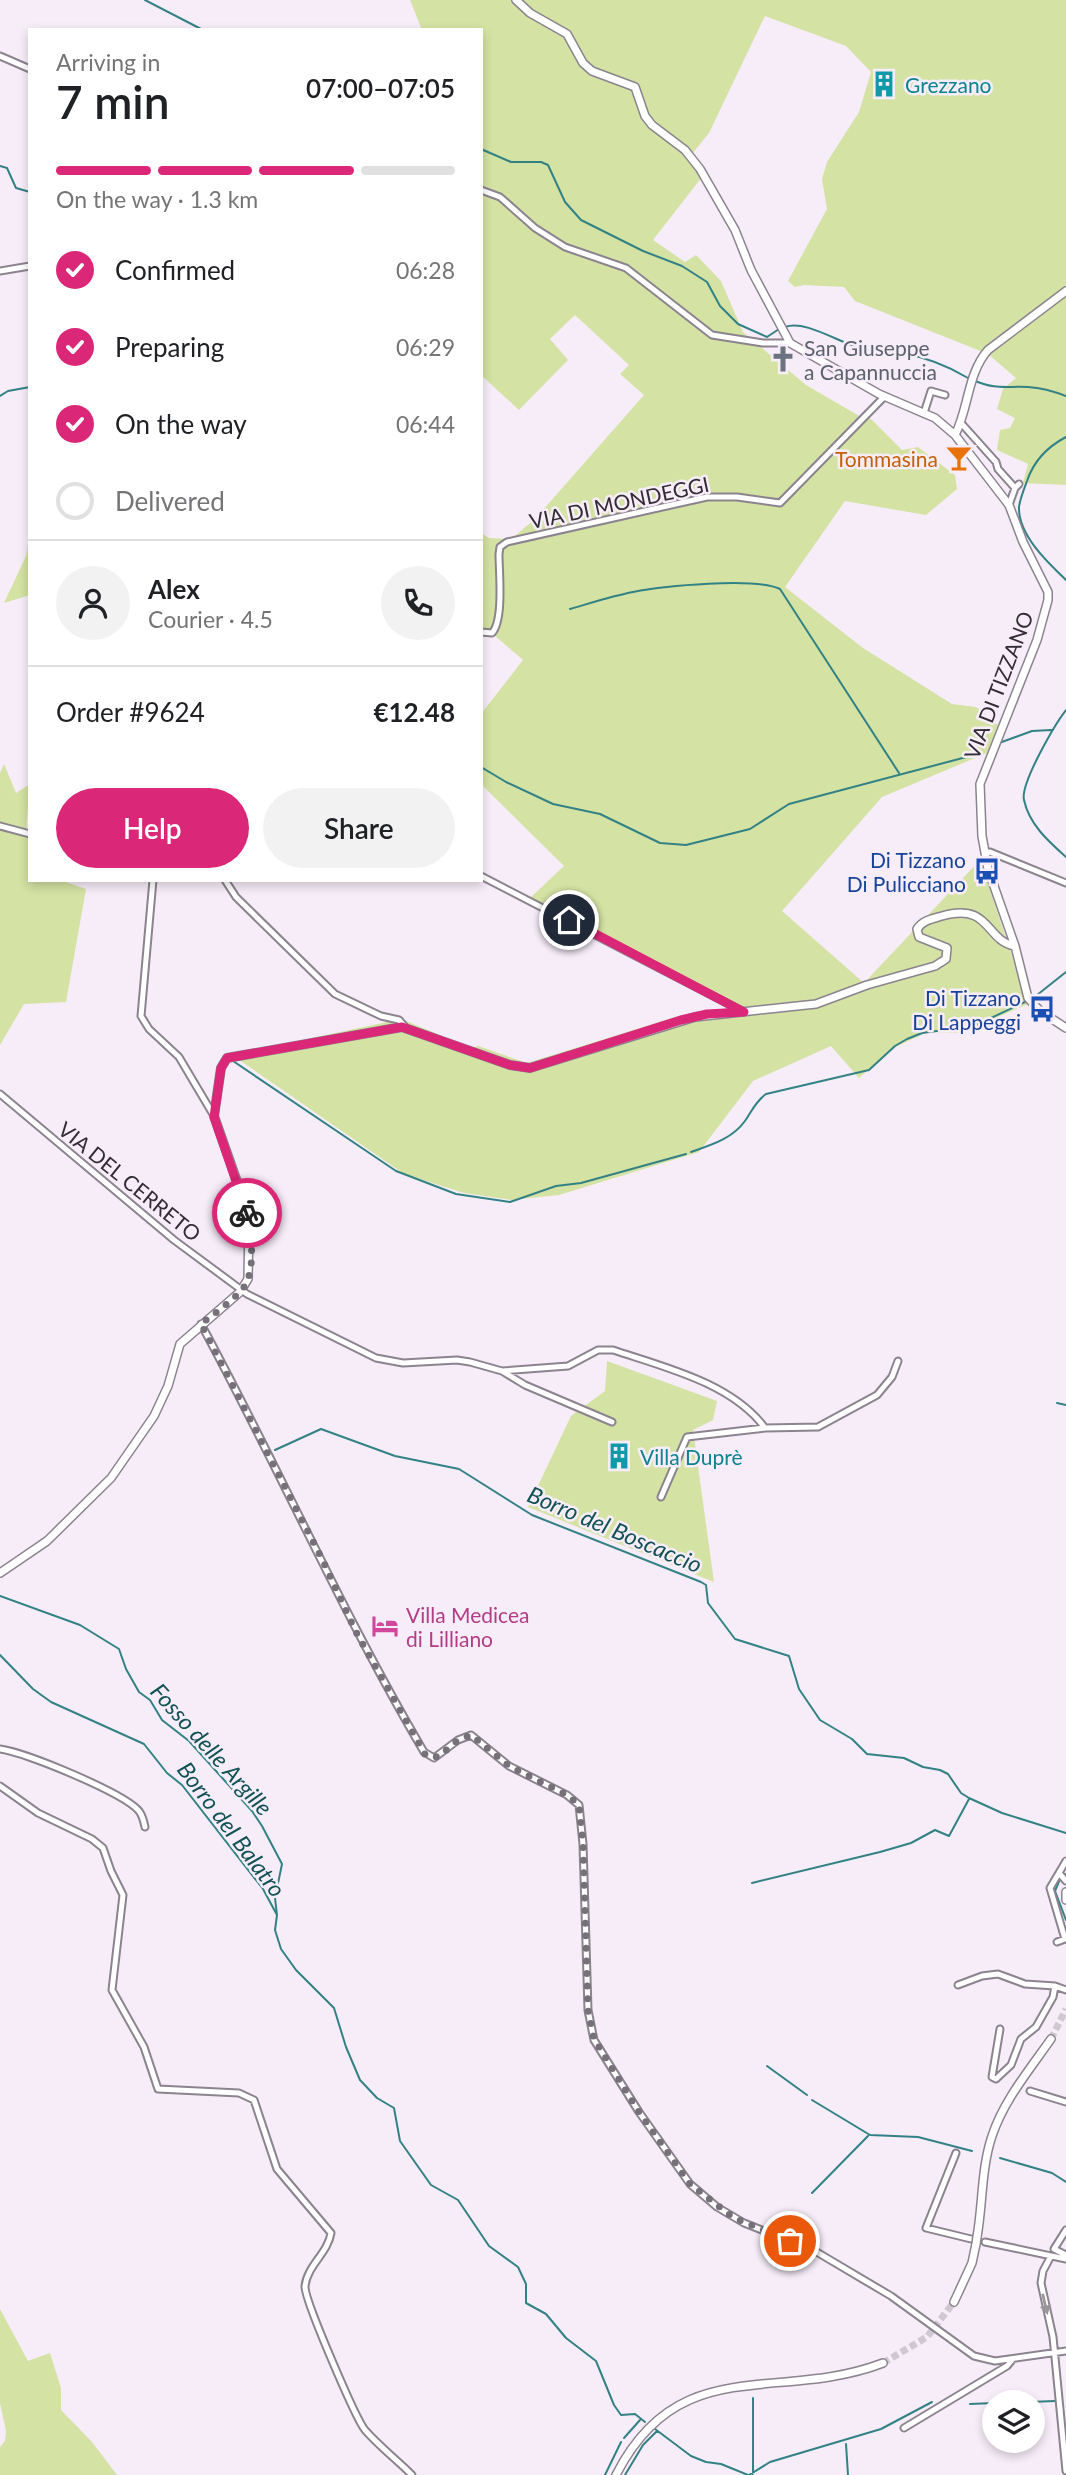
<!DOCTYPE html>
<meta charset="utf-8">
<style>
body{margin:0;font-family:Lato,sans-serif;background:#f2f2f2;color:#202124;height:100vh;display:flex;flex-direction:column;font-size:26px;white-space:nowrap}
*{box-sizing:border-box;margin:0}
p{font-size:23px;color:#757577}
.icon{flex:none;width:38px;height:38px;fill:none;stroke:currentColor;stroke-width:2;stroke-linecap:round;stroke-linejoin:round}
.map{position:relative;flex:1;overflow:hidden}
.sheet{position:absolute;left:28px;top:28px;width:455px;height:854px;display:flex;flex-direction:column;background:#fff;border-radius:0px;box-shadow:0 4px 10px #0003}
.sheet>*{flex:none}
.controls{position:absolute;left:982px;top:2390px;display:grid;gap:14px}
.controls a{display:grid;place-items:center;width:63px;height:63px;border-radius:50%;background:#fff;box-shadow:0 4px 10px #0003;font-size:35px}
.pin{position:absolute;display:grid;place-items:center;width:60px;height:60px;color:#fff;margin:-30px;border:4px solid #fff;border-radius:50%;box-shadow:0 2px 7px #0007}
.courier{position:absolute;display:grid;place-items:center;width:70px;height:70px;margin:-35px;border:5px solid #db2777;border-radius:50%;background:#fff;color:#222;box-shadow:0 2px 9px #0007}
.summary em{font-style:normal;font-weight:600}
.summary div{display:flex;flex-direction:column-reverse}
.summary{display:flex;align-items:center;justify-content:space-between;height:119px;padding:0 28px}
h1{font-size:46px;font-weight:600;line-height:52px}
.bar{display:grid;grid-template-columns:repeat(4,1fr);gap:10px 7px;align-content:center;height:84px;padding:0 28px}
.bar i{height:9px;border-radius:5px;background:#e0e0e0}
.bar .active{background:#db2777}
.bar p{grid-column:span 4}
.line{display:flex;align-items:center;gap:18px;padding:0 28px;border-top:2px solid #e0e0e0}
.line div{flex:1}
.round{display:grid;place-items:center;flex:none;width:74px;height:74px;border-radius:37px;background:#f2f2f2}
ol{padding:0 28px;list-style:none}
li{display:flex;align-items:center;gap:21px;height:77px}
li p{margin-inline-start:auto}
li .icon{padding:7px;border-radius:50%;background:#db2777;color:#fff;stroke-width:4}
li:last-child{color:#757577}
li i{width:38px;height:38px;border:4px solid #e0e0e0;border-radius:50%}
.action{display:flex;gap:14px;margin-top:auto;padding:14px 28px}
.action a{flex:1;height:80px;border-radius:42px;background:#db2777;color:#fff;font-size:28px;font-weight:600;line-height:80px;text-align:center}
.action a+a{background:#f2f2f2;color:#202124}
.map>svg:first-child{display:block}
.green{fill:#d4e2a3}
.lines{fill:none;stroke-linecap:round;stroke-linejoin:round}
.stream{stroke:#328285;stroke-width:2}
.secondary-tunnel{stroke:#cfc7d1;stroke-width:7;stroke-dasharray:7 3.5;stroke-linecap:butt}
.street-casing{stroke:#8b838e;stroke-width:9}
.secondary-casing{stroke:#8b838e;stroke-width:10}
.street{stroke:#fff;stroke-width:5}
.secondary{stroke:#fff;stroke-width:7}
.secondary-bridge-casing{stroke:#8b838e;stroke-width:10;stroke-linecap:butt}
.secondary-bridge{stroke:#fff;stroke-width:7}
.oneway{fill:#989698}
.done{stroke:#767078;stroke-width:7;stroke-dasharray:0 12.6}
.route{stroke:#db2777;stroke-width:9}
.labels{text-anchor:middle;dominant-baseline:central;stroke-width:5;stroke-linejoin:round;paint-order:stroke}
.culture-label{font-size:21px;fill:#0d838f;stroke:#f7edf9;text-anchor:start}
.worship-label{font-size:21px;fill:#5b616d;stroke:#f7edf9;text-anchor:start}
.food-label{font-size:21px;fill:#c56008;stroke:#f7edf9;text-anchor:end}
.street-label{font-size:21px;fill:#312d32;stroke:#f7edf9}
.transit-label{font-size:21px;fill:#164399;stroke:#f7edf9;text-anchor:end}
.hotel-label{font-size:21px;fill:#b23c85;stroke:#f7edf9;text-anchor:start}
.water-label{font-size:23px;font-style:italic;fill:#105253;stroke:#f7edf9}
</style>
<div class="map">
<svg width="1066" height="2475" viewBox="0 0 1066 2475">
<rect width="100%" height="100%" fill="#f7edf9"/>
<!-- green -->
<path class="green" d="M 410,0 L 1066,0 L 1066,485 L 1023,483 L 1028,464 L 997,450 L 1000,430 L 1010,428 L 1015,418 L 997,409 L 1003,389 L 1016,378 L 988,354 L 855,301 L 844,287 L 804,285 L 795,287 L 788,281 L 827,209 L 822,179 L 827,162 L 859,112 L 871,72 L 846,46 L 765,16 L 709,133 L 692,154 L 702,177 L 653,240 L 685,262 L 696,255 L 721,281 L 743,332 L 806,385 L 861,417 L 871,419 L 902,450 L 918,447 L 955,475 L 957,489 L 926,515 L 845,501 L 785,587 L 863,648 L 952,704 L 976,707 L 998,725 L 987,753 L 882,797 L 782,911 L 864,983 L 980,860 L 1028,1004 L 961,1033 L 928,1032 L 893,1048 L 859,1078 L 831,1046 L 753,1081 L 699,1152 L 559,1195 L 511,1200 L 464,1193 L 404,1174 L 232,1055 L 401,1019 L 472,1048 L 478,1046 L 527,1063 L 678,1016 L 742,1008 L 530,898 L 564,866 L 481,784 L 481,714 L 523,660 L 494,635 L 497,630 L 481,631 L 481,533 L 489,538 L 511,539 L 535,519 L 644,395 L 620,374 L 629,365 L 575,315 L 550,339 L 568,360 L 519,410 L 481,375 L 481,30 L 422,30 Z
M 30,531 L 30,595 L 4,603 L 26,556 Z
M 4,764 L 16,793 L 30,784 L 26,831 L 30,836 L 30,880 L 60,880 L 86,889 L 66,1002 L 24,1004 L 0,1045 L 0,773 Z
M 607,1361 L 717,1401 L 713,1420 L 693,1430 L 714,1582 L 528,1507 L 571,1416 L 605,1391 Z
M 0,2309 L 28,2361 L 50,2353 L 61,2388 L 61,2410 L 92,2442 L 117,2475 L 0,2475 L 0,2447 L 5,2441 L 6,2431 L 0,2403 Z"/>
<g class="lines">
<!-- stream -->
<path class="stream" d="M 145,0 L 203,30
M 481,149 L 511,162 L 541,162 L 548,165 L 565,202 L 581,220 L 643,251 L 682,266 L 707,282 L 720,306 L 738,324 L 767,337 L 779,329
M 0,166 L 7,168 L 16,188 L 30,192
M 785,327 C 805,319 841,344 863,349 C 875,352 889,351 901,353 C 925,357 948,366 968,378
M 973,380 C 995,390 1006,386 1028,387 C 1042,388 1053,391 1066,396
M 0,396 L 8,391 L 30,387
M 1066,437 C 1047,447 1034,460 1027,481 C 1024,489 1020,499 1019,507 C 1018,535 1048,563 1066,580
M 570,609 C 591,603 612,596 633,592 C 663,586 755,577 780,589 L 899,773
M 1066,710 C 1055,724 1020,784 1024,800 C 1029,824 1048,841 1066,857
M 999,743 L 1032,731 L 1051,730
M 481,767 L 506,782 L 553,804 L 600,814 L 660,843 L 686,845 L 750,829 L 789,804 L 974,755
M 1032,999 L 1066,972
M 233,1061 L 396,1171 L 456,1194 L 510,1202 L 556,1186 L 581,1183 L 686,1154
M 691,1152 C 711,1145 732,1139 745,1121 C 752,1111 755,1102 766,1094 L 869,1070 L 895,1046 L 907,1039 L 922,1033 L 974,1026 L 1027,1001
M 1057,1403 L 1066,1405
M 275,1450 L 321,1429 L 395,1456 L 459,1469 L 532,1515 L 701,1582 L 706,1585 L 708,1603 L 735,1639 L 789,1656 L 799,1689 L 820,1720 L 852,1739 L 867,1754 L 904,1758 L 923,1767 L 940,1770 L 948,1774 L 961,1793 L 969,1798 L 1002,1813 L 1066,1833
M 0,1596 L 80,1625 L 119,1649 L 126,1669 L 139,1692 L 150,1700 L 162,1720 L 189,1741 L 252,1811 L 262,1826 L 282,1864 L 275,1898 L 277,1915
M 0,1655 L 33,1689 L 51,1702 L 144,1744 L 167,1773 L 182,1785 L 263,1889 L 277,1915 L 275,1930 L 281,1949 L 296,1970 L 334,2008 L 346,2047 L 360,2080 L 377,2098 L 394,2108 L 400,2141 L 431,2185 L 458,2200 L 489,2246 L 518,2267 L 526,2284 L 526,2303 L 546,2314 L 566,2338 L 596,2361 L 614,2405 L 621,2415 L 635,2414 L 645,2422
M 1066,1875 L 1066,1874
M 1060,1879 L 1055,1891 L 1066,1920
M 752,1883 L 880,1852 L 911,1843 L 935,1830 L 949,1836 L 969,1799
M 767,2066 L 807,2095
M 812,2100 L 870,2135 L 918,2137 L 972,2151
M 1000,2158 L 1052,2173 L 1066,2182
M 812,2193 L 868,2136
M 1005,2403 L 1055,2401
M 970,2404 L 994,2403
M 655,2429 L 691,2456 L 706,2462 L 721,2464 L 748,2475
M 624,2438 L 640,2420
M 846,2444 L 848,2475
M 753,2474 L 753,2398
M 605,2475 L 621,2442
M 625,2475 L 643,2445 L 657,2431
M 749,2475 L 770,2462 L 881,2429 L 932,2402"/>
<!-- secondary-tunnel -->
<path class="secondary-tunnel" d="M 1051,2039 L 1066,2009
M 883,2363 L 927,2337 L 954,2302"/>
<!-- street casing -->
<g class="street-casing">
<path id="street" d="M 0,56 L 30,69
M 481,190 L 500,197 L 535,228 L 565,247 L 626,268 L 712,335 L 763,343 L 790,343
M 0,271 L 30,266
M 924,413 L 931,391 L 945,395
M 961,423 L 996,462 L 998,469 L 1015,488
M 1009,505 L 1015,488 L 1019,484
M 481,632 L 492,633 C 504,620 499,573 499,554 L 500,547 L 507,542 L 707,497 L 737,497 L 780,503 L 884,397
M 0,826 L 30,834
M 985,853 L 990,852 L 1066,883
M 481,876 L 744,1012
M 153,880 L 141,1016 L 149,1029 L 179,1057 L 214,1116
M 225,880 L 236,897 L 335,994 L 381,1016 L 399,1020 L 406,1028
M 0,1094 L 174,1240 L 247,1294 L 376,1358 L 403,1363 L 457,1360 L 470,1362 L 502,1371 L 525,1385 L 612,1422
M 201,1324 C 278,1466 342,1613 424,1752 L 434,1758 L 458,1740 L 471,1735 L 509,1766 L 567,1795 L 579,1805 L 583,1844 L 588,2010 L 594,2040 L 639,2112 L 690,2184 L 717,2207 L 744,2223 L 815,2251 L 891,2296 L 974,2356 L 995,2361 L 1066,2351
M 502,1371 L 568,1366 L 598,1350 L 613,1350 C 664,1367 732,1383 765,1428
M 661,1497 L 687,1437 L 765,1428 L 818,1427 L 877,1395 L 892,1377 L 898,1361
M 0,1749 C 25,1752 124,1793 139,1811 C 142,1815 144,1822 145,1827
M 0,1786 L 38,1813 L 92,1839 L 103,1848 L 111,1871 L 123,1895 L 112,1990 L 144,2047 L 158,2089 L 239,2093 L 254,2100 L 277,2169 L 331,2233 C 328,2253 307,2266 305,2286 C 304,2299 356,2419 365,2430 C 379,2446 397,2460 412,2475
M 1059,1873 L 1066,1881
M 1057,1942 L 1065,1939 L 1050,1888 L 1066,1861
M 958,1985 L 982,1976 L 998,1974 L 1025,1984 L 1055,1986 L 1066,1990
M 1000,2029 L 992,2077 L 996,2079 L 1011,2065 L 1021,2039 L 1036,2027 L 1053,1997 L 1055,1986
M 1030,2091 L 1066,2102
M 956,2153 L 926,2228 L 971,2239
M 1066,2230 L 1054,2249 L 1066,2255
M 985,2242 L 1066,2259
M 1051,2256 L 1043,2271 L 1041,2283 L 1053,2337 L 1066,2471
M 904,2428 L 1007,2366 L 1012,2360"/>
</g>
<!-- secondary casing -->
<g class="secondary-casing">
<path id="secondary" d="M 516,0 L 530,13 L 567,34 L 583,63 L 592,71 L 635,87 L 645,116 L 652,125 L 685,150 L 700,169 L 735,230 L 751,270 L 790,343 L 879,394 L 935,418 L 955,435 L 1009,505 L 1023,542 L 1048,592 L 1048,600 L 1037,640 L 980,784 L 982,836 L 988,869 L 1015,946 L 1028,998 L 1040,1011 L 1066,1028
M 955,435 C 969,408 967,374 988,350 L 1066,291
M 0,1573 L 47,1541 L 111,1478 L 154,1416 L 168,1386 L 180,1344 L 240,1292 L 248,1279 L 249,1223 L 241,1193 L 214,1116 L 221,1068 L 227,1058 L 402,1027 L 510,1065 L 530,1068 L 695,1017 L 816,1004 L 867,985 L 935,966 L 946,959 L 947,948 L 919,937 L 917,929 C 923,920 932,919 942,916 C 991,902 985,941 1015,946
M 1066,1892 L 1066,1900
M 977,2237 C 983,2203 981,2169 992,2136 C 1004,2100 1030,2069 1051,2039
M 954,2302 L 972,2263 L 976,2244
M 616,2475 C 679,2351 779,2403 883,2363"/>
</g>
<!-- street -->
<use href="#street" class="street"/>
<!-- secondary -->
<use href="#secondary" class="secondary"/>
<!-- secondary-bridge casing -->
<g class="secondary-bridge-casing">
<path id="secondary-bridge" d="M 976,2244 L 977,2237"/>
</g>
<!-- secondary-bridge -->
<use href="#secondary-bridge" class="secondary-bridge"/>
</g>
<!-- one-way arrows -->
<defs><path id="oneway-solid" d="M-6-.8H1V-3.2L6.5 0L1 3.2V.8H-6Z" transform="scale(1.75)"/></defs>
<use class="oneway" href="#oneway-solid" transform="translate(1045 2304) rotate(77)"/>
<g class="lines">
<!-- done -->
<path class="done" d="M 247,1213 C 251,1236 258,1275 239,1293 C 228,1304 214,1314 201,1324 L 322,1559 L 357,1634 L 426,1756 L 438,1757 L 458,1740 L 471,1735 L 509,1766 L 567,1795 L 579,1805 L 583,1844 L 588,2010 L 594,2039 L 639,2112 L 690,2184 L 734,2218 L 790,2241"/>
<!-- route -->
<path class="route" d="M 247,1213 L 214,1117 L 221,1068 L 227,1058 L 402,1027 L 510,1065 L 530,1068 L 681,1020 L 707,1014 L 744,1012 L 569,920"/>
</g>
<!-- icons -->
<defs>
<g id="building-bare" transform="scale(2.1)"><path d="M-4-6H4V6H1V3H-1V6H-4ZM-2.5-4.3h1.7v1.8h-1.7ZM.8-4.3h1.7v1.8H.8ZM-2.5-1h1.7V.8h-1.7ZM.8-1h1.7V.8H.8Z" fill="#0f9aa8" stroke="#f7edf9" stroke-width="2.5" paint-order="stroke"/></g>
<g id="church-bare" transform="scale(2.1)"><path d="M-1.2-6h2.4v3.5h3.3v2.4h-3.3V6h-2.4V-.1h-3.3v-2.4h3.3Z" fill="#6b7280" stroke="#f7edf9" stroke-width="2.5" paint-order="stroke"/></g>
<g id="bar-bare" transform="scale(2.1)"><path d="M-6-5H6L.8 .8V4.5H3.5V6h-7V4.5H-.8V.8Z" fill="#e8710a" stroke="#f7edf9" stroke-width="2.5" paint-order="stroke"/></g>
<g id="bus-bare" transform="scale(2.1)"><path d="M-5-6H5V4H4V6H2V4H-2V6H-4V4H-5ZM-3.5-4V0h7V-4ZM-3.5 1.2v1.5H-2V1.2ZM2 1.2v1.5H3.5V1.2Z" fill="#1a4fb4" stroke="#f7edf9" stroke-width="2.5" paint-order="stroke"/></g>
<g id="hotel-bare" transform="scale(2.1)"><path d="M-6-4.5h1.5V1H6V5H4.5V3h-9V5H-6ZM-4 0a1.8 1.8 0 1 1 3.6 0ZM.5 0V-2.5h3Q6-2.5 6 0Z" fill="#d1479c" stroke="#f7edf9" stroke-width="2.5" paint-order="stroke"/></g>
</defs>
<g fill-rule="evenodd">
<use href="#building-bare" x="884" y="84"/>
<use href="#church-bare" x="783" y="359"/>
<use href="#bar-bare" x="959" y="458"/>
<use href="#bus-bare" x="987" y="871"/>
<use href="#bus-bare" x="1042" y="1009"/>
<use href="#building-bare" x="619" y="1456"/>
<use href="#hotel-bare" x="385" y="1626"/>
</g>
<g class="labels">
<!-- culture labels -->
<g class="culture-label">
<text x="905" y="84">Grezzano</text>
<text x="640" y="1456">Villa Duprè</text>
</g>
<!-- worship labels -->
<g class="worship-label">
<text x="804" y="347">San Giuseppe<tspan x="804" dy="24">a Capannuccia</tspan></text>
</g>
<!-- food labels -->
<g class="food-label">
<text x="938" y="458">Tommasina</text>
</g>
<!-- street labels -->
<g class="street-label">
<text transform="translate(619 502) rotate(-12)">VIA DI MONDEGGI</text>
<text transform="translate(998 685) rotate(-69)">VIA DI TIZZANO</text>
<text transform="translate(130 1181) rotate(39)">VIA DEL CERRETO</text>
</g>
<!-- transit labels -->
<g class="transit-label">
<text x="966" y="859">Di Tizzano<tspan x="966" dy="24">Di Pulicciano</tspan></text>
<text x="1021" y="997">Di Tizzano<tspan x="1021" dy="24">Di Lappeggi</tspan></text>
</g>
<!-- hotel labels -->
<g class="hotel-label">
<text x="406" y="1614">Villa Medicea<tspan x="406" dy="24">di Lilliano</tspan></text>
</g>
<!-- water labels -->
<g class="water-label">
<text transform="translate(615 1529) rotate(23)">Borro del Boscaccio</text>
<text transform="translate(212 1749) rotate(48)">Fosso delle Argille</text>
<text transform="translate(232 1829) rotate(53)">Borro del Balatro</text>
</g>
</g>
</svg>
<div class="controls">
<a><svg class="icon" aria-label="layers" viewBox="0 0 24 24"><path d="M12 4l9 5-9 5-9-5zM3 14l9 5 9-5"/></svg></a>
</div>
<div class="pin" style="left:790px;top:2241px;background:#ea580c"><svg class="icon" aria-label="bag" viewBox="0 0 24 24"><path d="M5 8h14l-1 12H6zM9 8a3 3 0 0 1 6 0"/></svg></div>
<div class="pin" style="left:569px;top:920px;background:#1f2937"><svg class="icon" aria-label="home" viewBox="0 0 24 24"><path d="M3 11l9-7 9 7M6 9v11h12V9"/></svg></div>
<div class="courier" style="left:247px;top:1213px"><svg class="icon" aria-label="bike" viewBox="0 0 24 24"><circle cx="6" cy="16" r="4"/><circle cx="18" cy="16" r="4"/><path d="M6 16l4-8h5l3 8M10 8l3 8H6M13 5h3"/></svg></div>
<section class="sheet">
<div class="summary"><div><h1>7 min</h1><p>Arriving in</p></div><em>07:00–07:05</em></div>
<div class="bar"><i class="active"></i><i class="active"></i><i class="active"></i><i></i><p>On the way · 1.3 km</p></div>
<ol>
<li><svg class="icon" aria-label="check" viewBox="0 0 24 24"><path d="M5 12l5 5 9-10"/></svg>Confirmed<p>06:28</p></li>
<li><svg class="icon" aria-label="check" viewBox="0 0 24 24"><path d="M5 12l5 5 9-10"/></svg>Preparing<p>06:29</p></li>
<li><svg class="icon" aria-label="check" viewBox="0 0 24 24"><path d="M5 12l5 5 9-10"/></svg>On the way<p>06:44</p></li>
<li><i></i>Delivered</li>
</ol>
<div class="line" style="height:126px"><a class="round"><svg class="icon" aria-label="person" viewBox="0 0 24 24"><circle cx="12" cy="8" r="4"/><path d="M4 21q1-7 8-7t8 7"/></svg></a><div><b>Alex</b><p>Courier · 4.5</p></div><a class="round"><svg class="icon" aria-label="phone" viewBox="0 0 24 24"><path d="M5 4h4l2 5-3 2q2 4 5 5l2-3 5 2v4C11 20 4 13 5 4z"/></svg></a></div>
<div class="line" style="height:91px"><div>Order #9624</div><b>€12.48</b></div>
<div class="action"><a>Help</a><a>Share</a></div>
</section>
</div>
